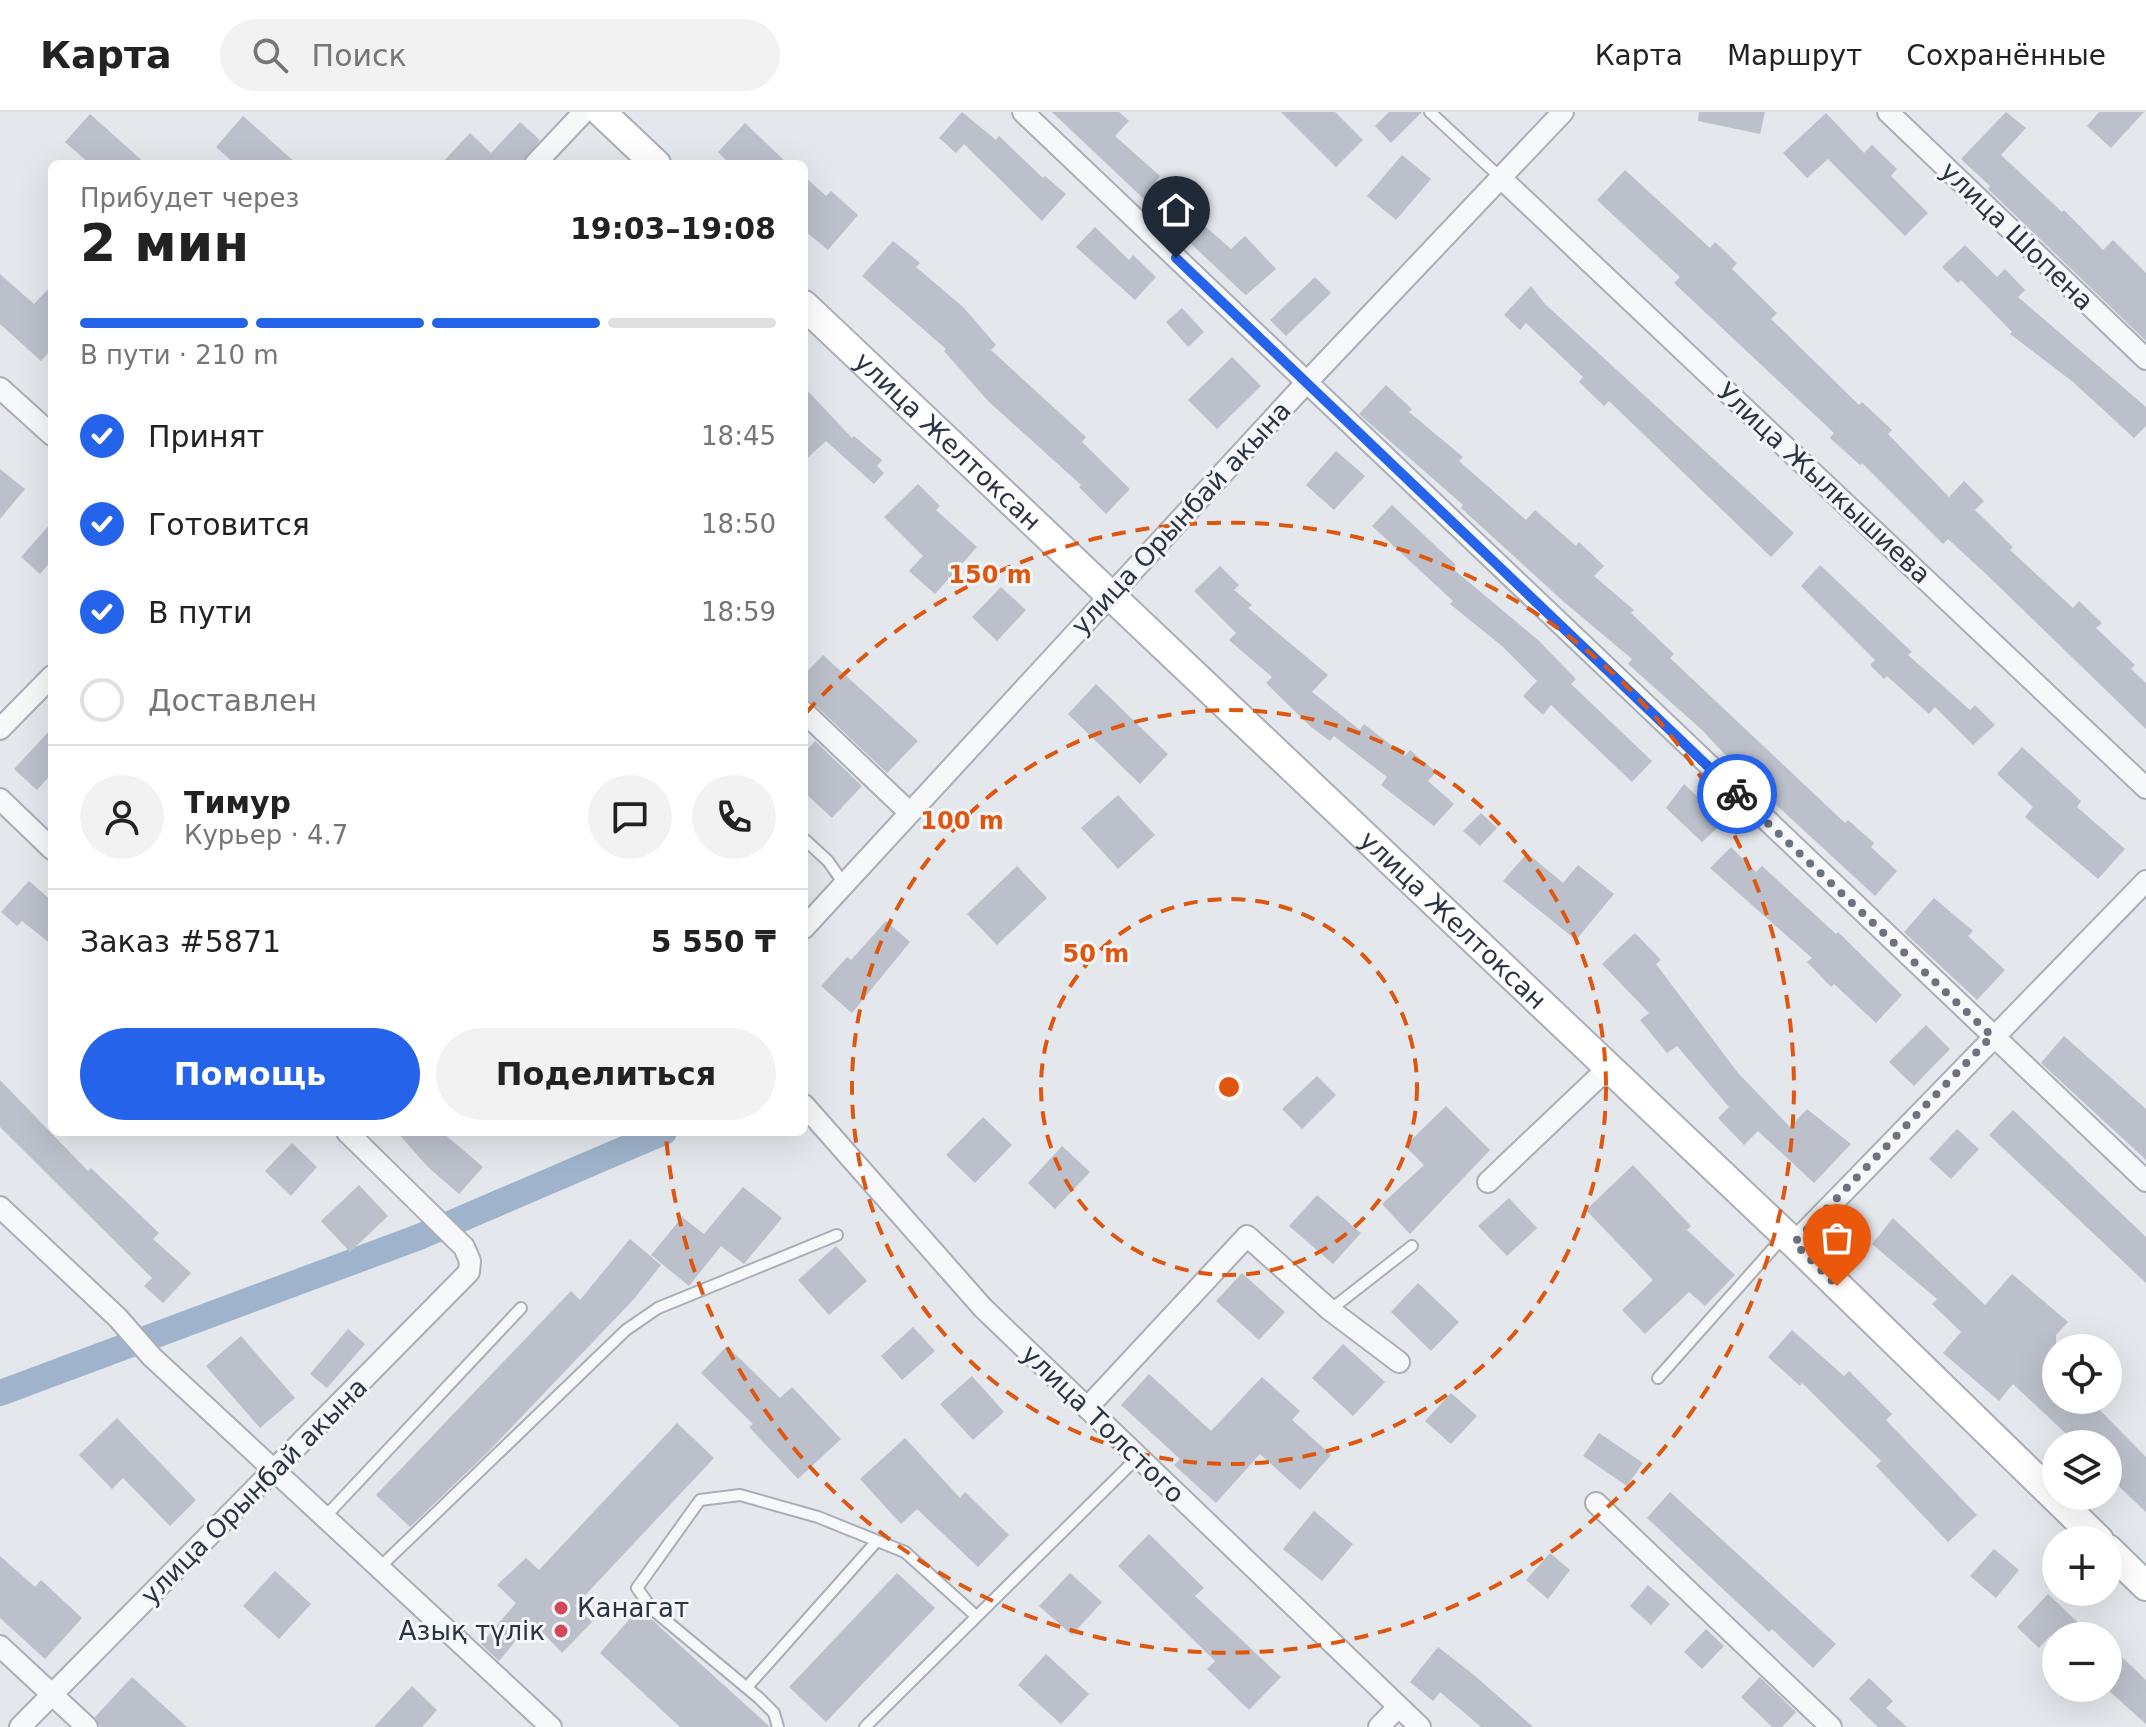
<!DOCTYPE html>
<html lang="ru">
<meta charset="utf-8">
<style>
body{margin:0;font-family:"DejaVu Sans",sans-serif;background:#f2f2f2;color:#222;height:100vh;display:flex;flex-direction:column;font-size:30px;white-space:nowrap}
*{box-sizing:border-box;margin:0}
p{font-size:26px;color:#767676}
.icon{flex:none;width:44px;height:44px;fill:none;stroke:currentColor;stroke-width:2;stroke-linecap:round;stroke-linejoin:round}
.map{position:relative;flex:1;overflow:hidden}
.details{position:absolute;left:48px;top:48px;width:760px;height:976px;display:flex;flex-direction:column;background:#fff;border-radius:12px;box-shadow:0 8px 32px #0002}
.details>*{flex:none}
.buttons{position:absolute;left:2042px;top:1222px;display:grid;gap:16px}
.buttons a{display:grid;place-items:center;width:80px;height:80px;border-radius:50%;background:#fff;box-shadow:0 8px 32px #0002;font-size:40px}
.pin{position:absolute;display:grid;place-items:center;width:68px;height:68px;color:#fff;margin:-82px -34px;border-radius:50% 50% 50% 0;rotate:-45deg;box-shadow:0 0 8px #0007}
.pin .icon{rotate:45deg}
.courier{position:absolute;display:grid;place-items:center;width:80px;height:80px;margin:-40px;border:6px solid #2563eb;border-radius:50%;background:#fff;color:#222;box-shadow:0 2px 10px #0007}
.head em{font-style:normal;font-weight:800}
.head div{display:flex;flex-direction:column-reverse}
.head{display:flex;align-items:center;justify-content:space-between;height:136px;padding:0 32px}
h1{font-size:52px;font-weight:800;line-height:60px}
.bar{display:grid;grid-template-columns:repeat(4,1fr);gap:12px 8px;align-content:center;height:96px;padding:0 32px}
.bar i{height:10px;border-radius:6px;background:#e0e0e0}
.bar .current{background:#2563eb}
.bar p{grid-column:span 4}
.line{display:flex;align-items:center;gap:20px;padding:0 32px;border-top:2px solid #e0e0e0}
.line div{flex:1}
.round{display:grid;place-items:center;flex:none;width:84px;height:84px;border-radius:42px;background:#f2f2f2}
ol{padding:0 32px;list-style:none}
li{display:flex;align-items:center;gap:24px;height:88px}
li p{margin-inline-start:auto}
li .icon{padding:8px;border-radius:50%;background:#2563eb;color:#fff;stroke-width:4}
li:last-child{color:#767676}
li i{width:44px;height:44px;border:4px solid #e0e0e0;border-radius:50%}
.action{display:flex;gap:16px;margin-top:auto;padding:16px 32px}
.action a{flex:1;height:92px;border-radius:48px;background:#2563eb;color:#fff;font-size:32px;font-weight:800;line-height:92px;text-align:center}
.action a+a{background:#f2f2f2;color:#222}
header{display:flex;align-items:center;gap:48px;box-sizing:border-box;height:112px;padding:0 40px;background:#fff;border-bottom:2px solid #e0e0e0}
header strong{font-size:38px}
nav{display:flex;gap:44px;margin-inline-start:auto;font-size:28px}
.search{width:560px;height:72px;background:#f2f2f2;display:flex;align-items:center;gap:20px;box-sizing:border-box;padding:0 28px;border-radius:44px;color:#767676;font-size:30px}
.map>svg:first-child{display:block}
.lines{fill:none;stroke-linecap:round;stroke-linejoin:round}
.canal{stroke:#9fb4cc;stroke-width:26}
.building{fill:#bbc0ca}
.service-casing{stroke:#a9aeb7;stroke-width:14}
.minor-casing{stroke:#a9aeb7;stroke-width:24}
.secondary-casing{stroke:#a9aeb7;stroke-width:32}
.service{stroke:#f7f8fa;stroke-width:10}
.minor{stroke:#f7f8fa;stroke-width:20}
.secondary{stroke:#fff;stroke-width:28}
.done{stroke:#6c737f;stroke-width:8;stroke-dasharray:0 14.4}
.route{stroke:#2563eb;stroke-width:10}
.ring{fill:none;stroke:#df570f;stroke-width:4;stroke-dasharray:14 10}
.poi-dot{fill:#d1495b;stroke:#f4f6f9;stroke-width:3}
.labels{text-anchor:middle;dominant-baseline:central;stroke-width:6;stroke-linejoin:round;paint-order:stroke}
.street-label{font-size:26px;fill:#2b3445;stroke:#f4f6f9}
.poi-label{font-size:26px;fill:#2b3445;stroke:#f4f6f9;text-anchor:start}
.centre{fill:#df570f;stroke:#f4f6f9;stroke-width:4}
.ring-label{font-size:24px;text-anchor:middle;font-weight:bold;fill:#df570f;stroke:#f4f6f9;stroke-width:6;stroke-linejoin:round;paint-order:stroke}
</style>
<header>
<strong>Карта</strong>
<div class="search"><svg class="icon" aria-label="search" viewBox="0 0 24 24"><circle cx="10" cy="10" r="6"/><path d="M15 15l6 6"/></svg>Поиск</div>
<nav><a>Карта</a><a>Маршрут</a><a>Сохранённые</a></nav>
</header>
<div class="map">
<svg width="2146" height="1615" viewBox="0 0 2146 1615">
<rect width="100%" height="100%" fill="#e4e7ec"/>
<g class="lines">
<!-- canal -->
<path class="canal" d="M 0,1281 L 419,1125 L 664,1020"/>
</g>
<!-- building -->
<path class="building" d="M 962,0 L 996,28 L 999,24 L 1043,66 L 1045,64 L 1066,82 L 1042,109 L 964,32 L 956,41 L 939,26 Z
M 1052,0 L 1119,0 L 1129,9 L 1115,24 L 1160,64 L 1155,70 L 1231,137 L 1245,124 L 1276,157 L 1246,183 L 1241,179 Z
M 1281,0 L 1335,0 L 1363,28 L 1336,55 Z
M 1389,0 L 1422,0 L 1391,31 L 1375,14 Z
M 1699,0 L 1765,0 L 1760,22 L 1698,9 Z
M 2006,0 L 2026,16 L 2001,43 L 2062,100 L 2064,98 L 2103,138 L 2113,128 L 2146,161 L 2146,229 L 1988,77 L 1990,74 L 1961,47 Z
M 2099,0 L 2144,0 L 2111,36 L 2087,14 Z
M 1826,1 L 1864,41 L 1872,33 L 1897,57 L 1891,64 L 1928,101 L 1905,124 L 1828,47 L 1807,66 L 1783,41 Z
M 90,2 L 146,52 L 90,52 L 65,30 Z
M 243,4 L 297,52 L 235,52 L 216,35 Z
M 520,10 L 540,28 L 522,52 L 441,52 L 470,21 L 491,41 Z
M 745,11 L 788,52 L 730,52 L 718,40 Z
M 1402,43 L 1431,67 L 1396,108 L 1367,84 Z
M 1625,58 L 1710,136 L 1715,130 L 1737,151 L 1732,157 L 1777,201 L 1771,207 L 1859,293 L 1862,290 L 1892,318 L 1888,322 L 1949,385 L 1964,369 L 1984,389 L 1975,398 L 2013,435 L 2010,438 L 2073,496 L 2079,489 L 2102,511 L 2096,516 L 2135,553 L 2131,557 L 2146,571 L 2146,617 L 1986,462 L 1948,427 L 1943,432 L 1862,351 L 1860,353 L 1830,326 L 1834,321 L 1674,171 L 1680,165 L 1597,88 Z
M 804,64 L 826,84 L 831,79 L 858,103 L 828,138 L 804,118 Z
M 1095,115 L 1129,148 L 1133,143 L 1156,165 L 1135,188 L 1076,135 Z
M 893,129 L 920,151 L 916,155 L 963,195 L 996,233 L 991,238 L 1086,325 L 1082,330 L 1130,377 L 1106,402 L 1079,375 L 1081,373 L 988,289 L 944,239 L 946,237 L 862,164 Z
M 1965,133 L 1997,165 L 2005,157 L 2025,178 L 2018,185 L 2146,295 L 2146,314 L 2134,326 L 2073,270 L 2010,222 L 2012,220 L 1961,168 L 1958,171 L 1942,155 Z
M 0,162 L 34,192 L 52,173 L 52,237 L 41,249 L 0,212 Z
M 1315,165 L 1331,181 L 1286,224 L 1270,208 Z
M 1531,174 L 1545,192 L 1794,421 L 1771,445 L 1609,289 L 1604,294 L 1579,270 L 1583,265 L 1526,211 L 1520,218 L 1504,203 Z
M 1182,196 L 1204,220 L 1188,235 L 1166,210 Z
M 1232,245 L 1261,274 L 1217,317 L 1188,288 Z
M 1386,273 L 1412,297 L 1409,300 L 1463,345 L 1459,349 L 1526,408 L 1535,398 L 1576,434 L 1579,430 L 1604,454 L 1594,464 L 1634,498 L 1631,501 L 1674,542 L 1670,546 L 1845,711 L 1848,708 L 1874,731 L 1871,735 L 1897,759 L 1875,784 L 1747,666 L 1702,618 L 1628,552 L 1632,547 L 1564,490 L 1461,396 L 1463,393 L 1359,302 Z
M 804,275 L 852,326 L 854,324 L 882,348 L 877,354 L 884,361 L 874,372 L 826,329 L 804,349 Z
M 1336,339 L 1365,364 L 1334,398 L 1306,373 Z
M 0,357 L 25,377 L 0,407 Z
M 918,372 L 940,394 L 936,398 L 977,435 L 935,482 L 909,459 L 923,444 L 884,405 Z
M 1392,393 L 1456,453 L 1452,456 L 1538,528 L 1576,567 L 1571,572 L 1652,649 L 1632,670 L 1551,593 L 1543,603 L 1523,584 L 1537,569 L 1502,534 L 1450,492 L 1453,489 L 1372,414 Z
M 52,410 L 52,448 L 40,462 L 21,445 Z
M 1820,453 L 1912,540 L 1908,543 L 1970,598 L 1975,593 L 1995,613 L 1973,633 L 1935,595 L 1929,602 L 1887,564 L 1884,567 L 1870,553 L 1875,548 L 1801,474 Z
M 1220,454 L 1239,473 L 1234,478 L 1252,493 L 1248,496 L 1328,563 L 1312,580 L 1360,618 L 1364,612 L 1405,644 L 1410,638 L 1436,660 L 1428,669 L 1454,692 L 1434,714 L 1381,673 L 1387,665 L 1334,624 L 1330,629 L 1311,615 L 1266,571 L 1272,565 L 1229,528 L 1236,521 L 1194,479 Z
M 1001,475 L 1026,498 L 997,529 L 972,505 Z
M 823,543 L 918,629 L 887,661 L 813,591 L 804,587 L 804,563 Z
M 1096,572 L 1168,642 L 1140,672 L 1068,602 Z
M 52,616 L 52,661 L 37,678 L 14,657 Z
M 815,629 L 862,674 L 832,706 L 804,680 L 804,641 Z
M 2022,635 L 2081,689 L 2077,695 L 2125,737 L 2098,767 L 2025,705 L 2033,695 L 1997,662 Z
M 1684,672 L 1724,710 L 1702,730 L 1666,696 Z
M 1118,683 L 1155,723 L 1118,757 L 1081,716 Z
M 1481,701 L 1497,716 L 1480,734 L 1463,719 Z
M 1731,735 L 1756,760 L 1762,754 L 1836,822 L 1838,820 L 1902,883 L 1876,911 L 1834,872 L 1831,875 L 1807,850 L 1812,846 L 1710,756 Z
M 1527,741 L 1563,771 L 1578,753 L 1614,782 L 1576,828 L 1503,769 Z
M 1017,754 L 1047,786 L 997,833 L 967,802 Z
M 29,769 L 52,789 L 52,833 L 22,809 L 17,814 L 1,800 Z
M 1934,786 L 1973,819 L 1968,824 L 2005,858 L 1977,888 L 1904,820 Z
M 886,809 L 910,830 L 852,901 L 821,874 L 847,845 L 851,848 Z
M 1635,821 L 1661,848 L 1656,852 L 1738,961 L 1790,1015 L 1807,997 L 1851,1032 L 1814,1071 L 1758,1019 L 1744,1033 L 1718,1006 L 1729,995 L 1677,934 L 1667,941 L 1640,908 L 1649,901 L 1602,852 Z
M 1926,913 L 1950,937 L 1914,974 L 1889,950 Z
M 2064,924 L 2146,997 L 2146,1048 L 2041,951 Z
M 1317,964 L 1336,983 L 1302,1017 L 1282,997 Z
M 0,968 L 88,1059 L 91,1056 L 159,1121 L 153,1127 L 191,1161 L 163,1191 L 144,1174 L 152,1166 L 0,1015 Z
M 1446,994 L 1490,1038 L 1410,1122 L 1382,1092 L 1424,1053 L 1405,1034 Z
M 2013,998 L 2146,1125 L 2146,1171 L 1989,1023 Z
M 983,1005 L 1012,1033 L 975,1071 L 946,1043 Z
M 1957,1017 L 1979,1037 L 1951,1067 L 1929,1047 Z
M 397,1020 L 442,1020 L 483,1055 L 459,1082 L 428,1055 Z
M 292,1031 L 317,1055 L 291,1084 L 265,1059 Z
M 1062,1034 L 1090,1060 L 1055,1097 L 1028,1071 Z
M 1633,1053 L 1691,1114 L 1687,1118 L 1735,1163 L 1705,1194 L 1689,1180 L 1645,1222 L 1622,1198 L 1653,1168 L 1586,1098 Z
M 359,1073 L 388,1104 L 350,1140 L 321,1109 Z
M 743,1075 L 782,1106 L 744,1152 L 721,1134 L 689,1174 L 651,1143 L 682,1105 L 704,1122 Z
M 1317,1083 L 1361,1121 L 1333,1152 L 1289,1114 Z
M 1509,1086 L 1537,1116 L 1507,1144 L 1478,1114 Z
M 1893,1106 L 1985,1193 L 2012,1162 L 2068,1210 L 2056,1223 L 2056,1288 L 2090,1288 L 2146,1345 L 2146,1400 L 2108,1364 L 2108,1332 L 2077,1332 L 2013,1272 L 1999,1289 L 1943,1241 L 1961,1220 L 1932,1192 L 1937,1187 L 1872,1132 Z
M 630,1127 L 661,1153 L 633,1188 L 486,1342 L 410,1415 L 376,1383 L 571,1179 L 580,1188 Z
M 836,1134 L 867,1169 L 829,1203 L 798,1168 Z
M 1242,1161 L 1285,1200 L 1259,1228 L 1216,1189 Z
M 1418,1171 L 1459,1210 L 1431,1239 L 1391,1200 Z
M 913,1215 L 935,1239 L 902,1268 L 881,1244 Z
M 348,1217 L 365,1232 L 327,1276 L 310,1262 Z
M 1792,1218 L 1844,1264 L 1849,1259 L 1892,1302 L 1886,1308 L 1977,1403 L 1948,1430 L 1876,1354 L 1881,1349 L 1802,1271 L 1800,1274 L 1768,1245 Z
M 241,1224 L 295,1286 L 260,1316 L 206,1254 Z
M 1343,1232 L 1385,1270 L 1353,1304 L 1312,1266 Z
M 727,1234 L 780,1286 L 792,1275 L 841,1327 L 798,1367 L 749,1315 L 753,1312 L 701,1261 Z
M 1149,1262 L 1211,1319 L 1262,1265 L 1300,1299 L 1292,1308 L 1331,1343 L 1300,1378 L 1260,1342 L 1216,1391 L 1174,1353 L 1180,1347 L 1121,1293 Z
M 972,1264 L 1004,1300 L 973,1328 L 940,1292 Z
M 1451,1281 L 1477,1304 L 1451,1332 L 1425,1309 Z
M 117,1306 L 196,1388 L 170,1414 L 123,1366 L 112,1377 L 79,1343 Z
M 677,1311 L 714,1346 L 575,1494 L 592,1510 L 562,1541 L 532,1509 L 499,1549 L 481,1532 L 516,1491 L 497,1473 L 526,1446 L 539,1458 Z
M 1599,1321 L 1643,1351 L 1627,1374 L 1583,1344 Z
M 905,1326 L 960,1386 L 965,1380 L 1009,1423 L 978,1455 L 917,1397 L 901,1412 L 860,1367 Z
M 1670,1380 L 1836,1532 L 1813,1556 L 1772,1517 L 1769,1520 L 1647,1406 Z
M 1314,1399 L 1353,1432 L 1322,1469 L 1283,1437 Z
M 1149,1422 L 1204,1476 L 1195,1484 L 1281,1565 L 1249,1598 L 1207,1557 L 1215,1549 L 1118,1454 Z
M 1994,1437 L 2019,1458 L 1996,1486 L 1970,1464 Z
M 1550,1441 L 1570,1458 L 1548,1487 L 1526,1468 Z
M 0,1444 L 35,1475 L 41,1468 L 82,1506 L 45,1547 L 0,1506 Z
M 275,1459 L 311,1492 L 279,1527 L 243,1494 Z
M 897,1461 L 935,1496 L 826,1610 L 789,1575 Z
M 1070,1461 L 1102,1490 L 1072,1523 L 1039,1494 Z
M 1648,1473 L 1670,1492 L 1651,1513 L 1630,1494 Z
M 2048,1482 L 2092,1524 L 2050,1524 L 2039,1536 L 2017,1515 Z
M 639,1496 L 769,1614 L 770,1615 L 680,1615 L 600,1541 Z
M 1706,1517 L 1724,1534 L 1702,1557 L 1684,1540 Z
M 2108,1532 L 2146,1568 L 2146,1612 L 2108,1578 Z
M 1438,1535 L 1474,1563 L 1533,1615 L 1481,1615 L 1440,1580 L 1433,1589 L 1410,1570 Z
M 1046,1542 L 1089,1582 L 1061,1612 L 1018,1573 Z
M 132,1565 L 187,1615 L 100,1615 L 95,1605 Z
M 1760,1565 L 1796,1600 L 1782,1615 L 1772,1615 L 1741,1585 Z
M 1869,1566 L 1893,1589 L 1886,1596 L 1907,1615 L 1878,1615 L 1849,1587 Z
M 412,1574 L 437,1598 L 422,1615 L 374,1615 Z"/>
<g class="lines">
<!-- service casing -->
<g class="service-casing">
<path id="service" d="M 1430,0 L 1502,67
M 804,727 L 828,749 L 844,772
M 1330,1198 L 1412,1134
M 1658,1266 L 1784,1124
M 324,1406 L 521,1196
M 379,1456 L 626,1218 L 658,1196 L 837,1123
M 747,1575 L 877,1429
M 778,1615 L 774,1601 L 759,1586 L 652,1497 L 637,1476 L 700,1388 L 740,1383 L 818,1405 L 905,1440 L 976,1504
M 865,1615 L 1138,1345"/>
</g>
<!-- minor casing -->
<g class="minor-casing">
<path id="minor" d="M 1023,0 L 2146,1069
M 1888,0 L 2146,247
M 535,52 L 584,0
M 1502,67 L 2146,676
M 0,276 L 52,323
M 804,600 L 910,701
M 0,617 L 52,564
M 0,687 L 52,737
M 804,816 L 1306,271 L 1563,0
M 804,993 L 983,1196 L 1420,1615
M 1488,1070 L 1608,956
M 0,1095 L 118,1206 L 152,1245 L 551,1615
M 1794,1131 L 2146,769
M 1087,1296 L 1247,1124 L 1330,1198 L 1399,1250
M 1596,1391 L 1831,1615
M 0,1534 L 87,1615
M 20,1615 L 469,1160 L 470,1149 L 464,1135 L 347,1020
M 1379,1615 L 1398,1595"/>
</g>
<!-- secondary casing -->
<g class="secondary-casing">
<g id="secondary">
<path d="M 601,0 L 656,52"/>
<path id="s1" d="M 804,193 L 1794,1131 L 2099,1428"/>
<path d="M 2108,1437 L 2146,1474"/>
</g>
</g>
<!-- service -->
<use href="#service" class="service"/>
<!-- minor -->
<use href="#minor" class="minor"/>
<!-- secondary -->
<use href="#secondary" class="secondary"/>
</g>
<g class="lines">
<!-- done -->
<path class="done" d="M 1737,682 L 1992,924 L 1794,1131 L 1837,1174"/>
<!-- route -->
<path class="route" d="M 1176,146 L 1737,682"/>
</g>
<!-- distance rings -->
<g class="ring">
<circle cx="1229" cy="975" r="188"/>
<circle cx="1229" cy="975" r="377"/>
<path d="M806 601A565 565 0 1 1 666 1024"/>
</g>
<!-- markers -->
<g class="poi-dot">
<circle cx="561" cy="1496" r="8"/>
<circle cx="561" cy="1519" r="8"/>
</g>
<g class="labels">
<!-- street labels -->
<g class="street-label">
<text transform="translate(2017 124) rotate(44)">улица Шопена</text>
<text stroke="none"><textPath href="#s1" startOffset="198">улица Желтоксан</textPath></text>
<text transform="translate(1824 371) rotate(43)">Улица Жылкышиева</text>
<text transform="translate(1181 406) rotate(-47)">улица Орынбай акына</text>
<text stroke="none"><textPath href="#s1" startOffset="894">улица Желтоксан</textPath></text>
<text transform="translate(1103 1312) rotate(44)">улица Толстого</text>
<text transform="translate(254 1379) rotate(-45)">улица Орынбай акына</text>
</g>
<!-- poi labels -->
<g class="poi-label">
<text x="577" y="1496">Канагат</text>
<text x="545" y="1519" text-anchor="end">Азық түлік</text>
</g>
</g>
<circle cx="1229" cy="975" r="12" class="centre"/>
<g class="ring-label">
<text x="990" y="471">150 m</text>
<text x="962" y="717">100 m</text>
<text x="1096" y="850">50 m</text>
</g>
</svg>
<div class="buttons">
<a><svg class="icon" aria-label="locate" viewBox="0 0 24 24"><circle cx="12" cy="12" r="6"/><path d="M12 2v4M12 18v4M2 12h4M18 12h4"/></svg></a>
<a><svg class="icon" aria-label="layers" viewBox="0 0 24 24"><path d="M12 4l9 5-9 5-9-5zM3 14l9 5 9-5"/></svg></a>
<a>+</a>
<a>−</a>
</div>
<div class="pin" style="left:1837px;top:1174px;background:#ea580c"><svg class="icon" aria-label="bag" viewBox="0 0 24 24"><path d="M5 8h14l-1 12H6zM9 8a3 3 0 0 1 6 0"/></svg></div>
<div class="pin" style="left:1176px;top:146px;background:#1f2937"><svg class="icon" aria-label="home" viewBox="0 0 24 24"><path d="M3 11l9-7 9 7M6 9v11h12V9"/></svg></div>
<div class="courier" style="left:1737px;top:682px"><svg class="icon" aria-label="bike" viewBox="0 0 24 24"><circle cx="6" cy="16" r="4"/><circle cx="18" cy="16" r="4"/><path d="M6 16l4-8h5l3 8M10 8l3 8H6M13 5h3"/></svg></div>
<section class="details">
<div class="head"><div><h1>2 мин</h1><p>Прибудет через</p></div><em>19:03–19:08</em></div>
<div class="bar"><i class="current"></i><i class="current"></i><i class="current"></i><i></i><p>В пути · 210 m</p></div>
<ol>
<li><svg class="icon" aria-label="check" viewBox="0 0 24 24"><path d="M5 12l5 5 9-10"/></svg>Принят<p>18:45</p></li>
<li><svg class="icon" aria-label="check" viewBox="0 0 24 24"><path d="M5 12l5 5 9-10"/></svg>Готовится<p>18:50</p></li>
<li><svg class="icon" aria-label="check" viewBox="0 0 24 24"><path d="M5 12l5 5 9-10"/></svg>В пути<p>18:59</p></li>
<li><i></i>Доставлен</li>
</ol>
<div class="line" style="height:144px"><a class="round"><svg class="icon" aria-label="person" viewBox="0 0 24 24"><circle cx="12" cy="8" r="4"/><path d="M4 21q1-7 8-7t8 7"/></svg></a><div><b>Тимур</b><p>Курьер · 4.7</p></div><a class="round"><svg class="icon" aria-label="chat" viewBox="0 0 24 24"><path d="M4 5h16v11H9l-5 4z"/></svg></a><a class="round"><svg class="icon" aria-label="phone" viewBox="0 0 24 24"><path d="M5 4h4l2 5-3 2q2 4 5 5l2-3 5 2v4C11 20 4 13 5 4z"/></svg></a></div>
<div class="line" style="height:104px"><div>Заказ #5871</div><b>5 550 ₸</b></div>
<div class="action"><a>Помощь</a><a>Поделиться</a></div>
</section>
</div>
